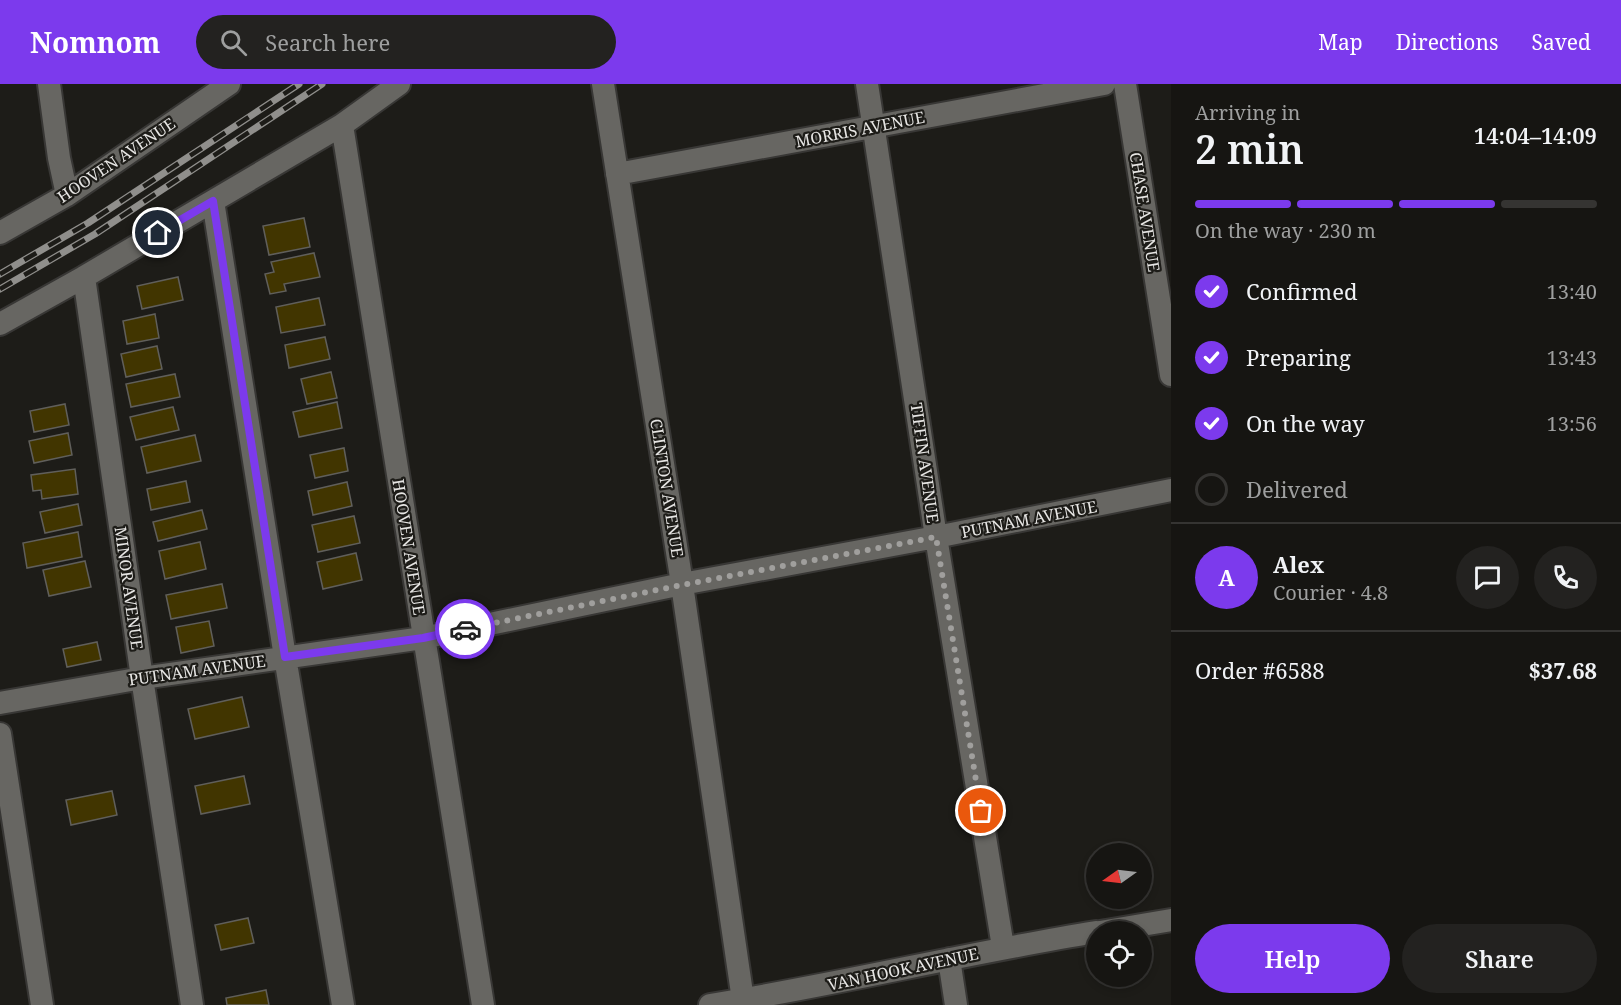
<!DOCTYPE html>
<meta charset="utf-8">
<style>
body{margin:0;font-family:"Noto Serif",serif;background:#232220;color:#f1f3f6;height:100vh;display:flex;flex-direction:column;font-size:22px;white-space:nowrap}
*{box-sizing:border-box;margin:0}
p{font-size:20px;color:#9e9f9f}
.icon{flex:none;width:33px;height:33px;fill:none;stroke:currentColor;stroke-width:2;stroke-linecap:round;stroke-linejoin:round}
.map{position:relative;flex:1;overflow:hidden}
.panel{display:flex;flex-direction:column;background:#161512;width:450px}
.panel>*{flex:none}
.needle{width:39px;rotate:256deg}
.fabs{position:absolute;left:1086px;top:759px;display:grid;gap:12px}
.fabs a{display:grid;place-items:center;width:66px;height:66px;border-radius:50%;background:#161512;box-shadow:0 3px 9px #0003,0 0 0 2px #353432;font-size:30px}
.pin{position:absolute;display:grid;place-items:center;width:51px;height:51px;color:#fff;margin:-26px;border:3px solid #fff;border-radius:50%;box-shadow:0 2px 6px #0007}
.courier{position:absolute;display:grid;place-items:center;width:60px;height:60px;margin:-30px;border:4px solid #7c3aed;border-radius:50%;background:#fff;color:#222;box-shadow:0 2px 8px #0007}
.headline em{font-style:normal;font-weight:600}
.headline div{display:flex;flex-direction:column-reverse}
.headline{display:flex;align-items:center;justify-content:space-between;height:102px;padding:0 24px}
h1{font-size:39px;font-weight:600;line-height:45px}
.bar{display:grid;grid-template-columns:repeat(4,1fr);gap:9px 6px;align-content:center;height:72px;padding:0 24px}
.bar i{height:8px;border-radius:4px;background:#353432}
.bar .current{background:#7c3aed}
.bar p{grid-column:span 4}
.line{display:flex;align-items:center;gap:15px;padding:0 24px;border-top:2px solid #353432}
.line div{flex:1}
.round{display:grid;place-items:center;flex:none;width:63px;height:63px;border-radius:32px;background:#232220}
ol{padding:0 24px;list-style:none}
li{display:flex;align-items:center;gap:18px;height:66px}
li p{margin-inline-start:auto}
li .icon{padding:6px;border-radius:50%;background:#7c3aed;color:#fff;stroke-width:4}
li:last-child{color:#9e9f9f}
li i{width:33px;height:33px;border:3px solid #353432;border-radius:50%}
.cta{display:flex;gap:12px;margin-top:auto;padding:12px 24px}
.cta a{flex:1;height:69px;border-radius:36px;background:#7c3aed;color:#fff;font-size:24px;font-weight:600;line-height:69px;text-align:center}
.cta a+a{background:#232220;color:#f1f3f6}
header{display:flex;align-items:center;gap:36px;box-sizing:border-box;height:84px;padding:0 30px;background:#7c3aed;color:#fff}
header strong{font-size:28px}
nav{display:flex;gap:33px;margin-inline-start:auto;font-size:21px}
.search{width:420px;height:54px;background:#232220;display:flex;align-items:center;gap:15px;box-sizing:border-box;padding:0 21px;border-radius:33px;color:#9e9f9f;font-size:22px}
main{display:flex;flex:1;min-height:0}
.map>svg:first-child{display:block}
.building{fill:#413500;stroke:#605f5b;stroke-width:1.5}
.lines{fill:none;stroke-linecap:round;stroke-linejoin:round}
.minor-casing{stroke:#383735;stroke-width:26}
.minor{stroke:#676662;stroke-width:22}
.rail-casing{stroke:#908f8c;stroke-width:7}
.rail{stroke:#1d1c18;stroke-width:4.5;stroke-dasharray:14;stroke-linecap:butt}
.done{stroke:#a09f9d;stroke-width:6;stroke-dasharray:0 10.8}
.route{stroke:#7c3aed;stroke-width:8}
.labels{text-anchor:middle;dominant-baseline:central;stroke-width:4.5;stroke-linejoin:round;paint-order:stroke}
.street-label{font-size:16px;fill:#e7e6e4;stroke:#1d1c18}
</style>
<header>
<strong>Nomnom</strong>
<div class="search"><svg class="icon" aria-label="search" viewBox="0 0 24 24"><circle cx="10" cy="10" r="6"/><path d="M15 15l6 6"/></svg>Search here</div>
<nav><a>Map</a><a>Directions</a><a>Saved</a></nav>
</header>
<main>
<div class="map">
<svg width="1171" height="921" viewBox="0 0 1171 921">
<rect width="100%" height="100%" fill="#1d1c18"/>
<!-- building -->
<path class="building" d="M 304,134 L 310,163 L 269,171 L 263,142 Z
M 314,169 L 320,193 L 284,200 L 286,207 L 270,210 L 265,190 L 274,188 L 271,178 Z
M 178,193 L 183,216 L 142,225 L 137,202 Z
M 319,214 L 325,241 L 281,249 L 276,223 Z
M 155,230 L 159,254 L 127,260 L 123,237 Z
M 325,253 L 330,275 L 289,284 L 285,261 Z
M 157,262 L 162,285 L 126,293 L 121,270 Z
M 331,288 L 337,314 L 307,320 L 301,295 Z
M 175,290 L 180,313 L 131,323 L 126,300 Z
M 337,318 L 342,344 L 299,353 L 293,328 Z
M 65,320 L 69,341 L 34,348 L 30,327 Z
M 173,323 L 179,346 L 136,356 L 130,333 Z
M 68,349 L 72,371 L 34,379 L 29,357 Z
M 195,351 L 201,377 L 147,389 L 141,363 Z
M 344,364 L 348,387 L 315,394 L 310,371 Z
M 75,385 L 78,410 L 42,415 L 41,406 L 33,407 L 31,391 Z
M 186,397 L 190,418 L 151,426 L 147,405 Z
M 347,398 L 352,422 L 313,431 L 308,407 Z
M 78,420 L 82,441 L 45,449 L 40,428 Z
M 202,426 L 207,445 L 158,457 L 153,438 Z
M 354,432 L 360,459 L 318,468 L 312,441 Z
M 78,448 L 82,473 L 27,484 L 23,459 Z
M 200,458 L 206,485 L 165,495 L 159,467 Z
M 356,469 L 362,496 L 323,505 L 317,478 Z
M 85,477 L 91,503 L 49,512 L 43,486 Z
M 222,500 L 227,524 L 171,535 L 166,511 Z
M 209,537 L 214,562 L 181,569 L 176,543 Z
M 97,558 L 101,576 L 67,583 L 63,565 Z
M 242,613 L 249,643 L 195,655 L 188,625 Z
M 244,692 L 250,720 L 201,730 L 195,702 Z
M 112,707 L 117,731 L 71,741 L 66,716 Z
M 248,834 L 254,859 L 221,866 L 215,841 Z
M 266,906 L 269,921 L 227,921 L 226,914 Z"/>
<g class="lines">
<!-- minor casing -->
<g class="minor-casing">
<path id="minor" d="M 49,0 L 59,74 L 67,111
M 603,0 L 680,487 L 743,916
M 867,0 L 936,453 L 1003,863
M 1125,0 L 1171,291
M 342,41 L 483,921
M 617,90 L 1104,0
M 213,117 L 285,573 L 343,921
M 0,149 L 67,111 L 229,0
M 84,193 L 142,594 L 192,921
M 0,240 L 84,193 L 342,41 L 399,0
M 0,619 L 142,594 L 423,554 L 682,500 L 936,453 L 1171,406
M 0,650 L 42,921
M 1100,848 L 1171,836
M 949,875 L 956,921
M 710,921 C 840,900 967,869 1096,848"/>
</g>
<!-- minor -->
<use href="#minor" class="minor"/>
<!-- rail casing -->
<g class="rail-casing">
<path id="rail" d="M 0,190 L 88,139 L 299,0
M 0,205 L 95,150 L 322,0"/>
</g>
<!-- rail -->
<use href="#rail" class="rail"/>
</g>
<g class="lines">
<!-- done -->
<path class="done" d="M 465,545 L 682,501 L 936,453 L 981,727"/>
<!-- route -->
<path class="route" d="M 158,149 L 213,117 L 285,573 L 423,554 L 465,545"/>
</g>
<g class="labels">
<!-- street labels -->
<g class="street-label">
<text transform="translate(860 45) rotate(-11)">MORRIS AVENUE</text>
<text transform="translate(116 76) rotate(-34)">HOOVEN AVENUE</text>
<text transform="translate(1145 128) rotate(81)">CHASE AVENUE</text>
<text transform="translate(925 379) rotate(82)">TIFFIN AVENUE</text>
<text transform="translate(667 404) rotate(81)">CLINTON AVENUE</text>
<text transform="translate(1029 435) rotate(-11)">PUTNAM AVENUE</text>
<text transform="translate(409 463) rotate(81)">HOOVEN AVENUE</text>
<text transform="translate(129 504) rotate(82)">MINOR AVENUE</text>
<text transform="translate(197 586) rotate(-8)">PUTNAM AVENUE</text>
<text transform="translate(903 885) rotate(-12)">VAN HOOK AVENUE</text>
</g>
</g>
</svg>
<div class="fabs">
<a><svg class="needle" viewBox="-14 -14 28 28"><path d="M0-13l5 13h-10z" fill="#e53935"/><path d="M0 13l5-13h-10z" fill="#9e9f9f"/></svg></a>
<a><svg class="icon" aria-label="locate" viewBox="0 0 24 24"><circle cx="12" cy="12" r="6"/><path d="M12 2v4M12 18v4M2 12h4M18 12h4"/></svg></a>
</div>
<div class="pin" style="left:981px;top:727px;background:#ea580c"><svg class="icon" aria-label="bag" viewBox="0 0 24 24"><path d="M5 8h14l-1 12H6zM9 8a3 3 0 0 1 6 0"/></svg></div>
<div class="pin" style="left:158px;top:149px;background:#1f2937"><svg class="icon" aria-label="home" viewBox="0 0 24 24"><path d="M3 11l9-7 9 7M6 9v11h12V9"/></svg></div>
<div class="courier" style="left:465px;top:545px"><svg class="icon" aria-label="car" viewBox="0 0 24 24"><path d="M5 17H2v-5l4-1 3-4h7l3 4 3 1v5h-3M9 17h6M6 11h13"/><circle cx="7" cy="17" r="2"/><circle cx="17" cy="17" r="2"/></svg></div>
</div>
<section class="panel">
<div class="headline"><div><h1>2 min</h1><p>Arriving in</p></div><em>14:04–14:09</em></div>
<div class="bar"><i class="current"></i><i class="current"></i><i class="current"></i><i></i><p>On the way · 230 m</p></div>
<ol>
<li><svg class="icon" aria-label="check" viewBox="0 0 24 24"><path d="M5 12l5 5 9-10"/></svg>Confirmed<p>13:40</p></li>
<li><svg class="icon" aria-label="check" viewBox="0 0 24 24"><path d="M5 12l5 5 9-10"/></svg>Preparing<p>13:43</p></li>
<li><svg class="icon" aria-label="check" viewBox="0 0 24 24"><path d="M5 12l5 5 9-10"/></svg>On the way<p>13:56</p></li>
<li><i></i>Delivered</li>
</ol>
<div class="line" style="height:108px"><b class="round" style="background:#7c3aed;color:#fff">A</b><div><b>Alex</b><p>Courier · 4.8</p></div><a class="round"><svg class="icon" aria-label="chat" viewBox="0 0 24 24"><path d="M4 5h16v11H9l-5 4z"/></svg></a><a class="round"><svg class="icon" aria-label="phone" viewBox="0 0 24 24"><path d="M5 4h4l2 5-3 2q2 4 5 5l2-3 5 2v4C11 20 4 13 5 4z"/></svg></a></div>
<div class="line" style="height:78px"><div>Order #6588</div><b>$37.68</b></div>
<div class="cta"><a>Help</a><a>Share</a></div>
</section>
</main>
